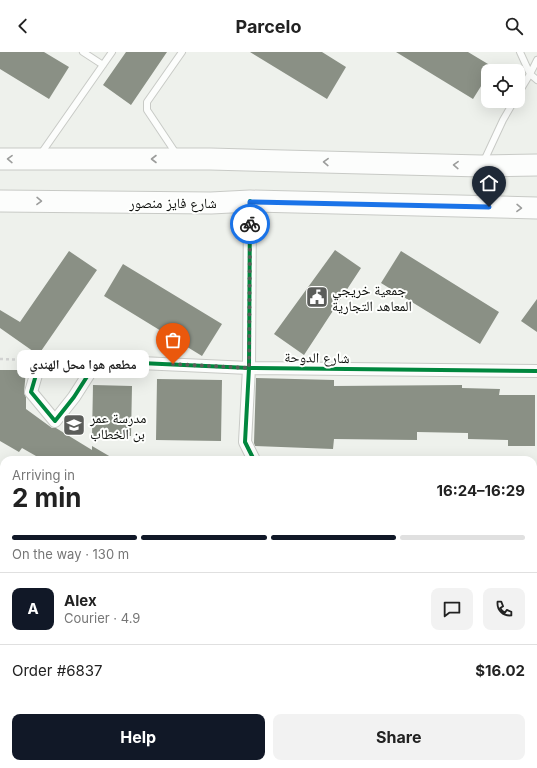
<!DOCTYPE html>
<meta charset="utf-8">
<style>
body{margin:0;font-family:Inter,"Noto Naskh Arabic",sans-serif;background:#f2f2f2;color:#222;height:100vh;display:flex;flex-direction:column;font-size:15px;white-space:nowrap}
*{box-sizing:border-box;margin:0}
p{font-size:13px;color:#767676}
.icon{flex:none;width:22px;height:22px;fill:none;stroke:currentColor;stroke-width:2;stroke-linecap:round;stroke-linejoin:round}
.map{position:relative;flex:1;overflow:hidden}
.sheet{position:absolute;left:0px;top:404px;width:537px;height:312px;display:flex;flex-direction:column;background:#fff;border-radius:12px 12px 0 0;box-shadow:0 4px 16px #0002}
.sheet>*{flex:none}
.controls{position:absolute;left:481px;top:12px;display:grid;gap:8px}
.controls a{display:grid;place-items:center;width:44px;height:44px;border-radius:8px;background:#fff;box-shadow:0 4px 16px #0002;font-size:20px}
.pin{position:absolute;display:grid;place-items:center;width:34px;height:34px;color:#fff;margin:-41px -17px;border-radius:50% 50% 50% 0;rotate:-45deg;box-shadow:0 0 4px #0007}
.pin .icon{rotate:45deg}
.courier{position:absolute;display:grid;place-items:center;width:40px;height:40px;margin:-20px;border:3px solid #1a73e8;border-radius:50%;background:#fff;color:#222;box-shadow:0 1px 5px #0007}
.bubble{position:absolute;height:28px;border-radius:8px;background:#fff;box-shadow:0 4px 16px #0002;font-size:13px;font-weight:700;line-height:28px;text-align:center}
.headline em{font-style:normal;font-weight:700}
.headline div{display:flex;flex-direction:column-reverse}
.headline{display:flex;align-items:center;justify-content:space-between;height:68px;padding:0 12px}
h1{font-size:26px;font-weight:700;line-height:30px}
.bar{display:grid;grid-template-columns:repeat(4,1fr);gap:6px 4px;align-content:center;height:48px;padding:0 12px}
.bar i{height:5px;border-radius:3px;background:#e0e0e0}
.bar .active{background:#111827}
.bar p{grid-column:span 4}
.line{display:flex;align-items:center;gap:10px;padding:0 12px;border-top:1px solid #e0e0e0}
.line div{flex:1}
.round{display:grid;place-items:center;flex:none;width:42px;height:42px;border-radius:8px;background:#f2f2f2}
.action{display:flex;gap:8px;margin-top:auto;padding:8px 12px}
.action a{flex:1;height:46px;border-radius:8px;background:#111827;color:#fff;font-size:16px;font-weight:700;line-height:46px;text-align:center}
.action a+a{background:#f2f2f2;color:#222}
header{display:flex;justify-content:space-between;align-items:center;height:52px;padding:0 12px;background:#fff;font-size:18px;font-weight:700}
.map>svg:first-child{display:block}
.green{fill:#e7def3}
.water{fill:#b6a6c7}
.building{fill:#8a9085}
.lines{fill:none;stroke-linecap:round;stroke-linejoin:round}
.service-casing{stroke:#c8cac6;stroke-width:8}
.minor-casing{stroke:#c8cac6;stroke-width:14}
.trunk-casing{stroke:#c8cac6;stroke-width:23}
.path{stroke:#d1d2d1;stroke-width:2.5;stroke-dasharray:3 3;stroke-linecap:butt}
.service{stroke:#fcfdfc;stroke-width:6}
.minor{stroke:#fcfdfc;stroke-width:12}
.trunk{stroke:#fcfdfc;stroke-width:21}
.cycleway-casing{stroke:#fefffd;stroke-width:6}
.cycleway{stroke:#00873e;stroke-width:4}
.oneway{stroke:#9c9d9c}
.done{stroke:#5b5d5a;stroke-width:4;stroke-dasharray:0 7.2}
.route{stroke:#1a73e8;stroke-width:5}
.labels{text-anchor:middle;dominant-baseline:central;stroke-width:4;stroke-linejoin:round;paint-order:stroke}
.street-label{font-size:14px;fill:#0c0e0b;stroke:#fefffd}
.poi-label{font-size:14px;fill:#0c0e0b;stroke:#fefffd;text-anchor:start}
</style>
<header><svg class="icon" aria-label="back" viewBox="0 0 24 24"><path d="M15 5l-7 7 7 7"/></svg>Parcelo<svg class="icon" aria-label="search" viewBox="0 0 24 24"><circle cx="10" cy="10" r="6"/><path d="M15 15l6 6"/></svg></header>
<div class="map">
<svg width="537" height="716" viewBox="0 0 537 716">
<rect width="100%" height="100%" fill="#eef1ec"/>
<!-- green -->
<path class="green" d="M 0,571 L 4,574 L 4,712 L 229,712 L 236,716 L 0,716 Z"/>
<!-- water -->
<path class="water" d="M 3,623 L 4,624 L 4,682 L 0,688 L 0,627 Z"/>
<!-- building -->
<path class="building" d="M 0,0 L 44,0 L 69,15 L 49,47 L 0,17 Z
M 126,0 L 167,0 L 131,53 L 103,33 Z
M 250,0 L 322,0 L 346,15 L 327,47 Z
M 396,0 L 468,0 L 493,15 L 490,19 L 488,19 L 488,23 L 473,47 Z
M 335,198 L 361,216 L 304,303 L 274,282 Z
M 69,199 L 97,218 L 39,302 L 37,302 L 0,276 L 0,258 L 20,270 Z
M 401,199 L 499,260 L 480,292 L 381,231 Z
M 123,212 L 222,272 L 202,304 L 104,244 Z
M 537,247 L 537,280 L 521,269 Z
M 0,318 L 26,318 L 24,341 L 26,345 L 26,357 L 52,376 L 56,376 L 92,398 L 92,394 L 116,408 L 43,408 L 22,396 L 19,400 L 0,389 Z
M 256,326 L 334,328 L 334,334 L 462,333 L 462,336 L 500,337 L 499,343 L 535,343 L 535,394 L 508,394 L 508,388 L 468,387 L 468,381 L 417,380 L 417,388 L 334,387 L 333,397 L 255,394 L 254,391 Z
M 157,327 L 222,328 L 221,389 L 156,388 Z
M 93,333 L 132,334 L 131,384 L 92,384 Z"/>
<g class="lines">
<!-- service casing -->
<g class="service-casing">
<path id="service" d="M 83,0 L 103,13
M 537,8 L 530,22 L 537,28
M 518,42 L 530,22 L 520,0
M 40,103 L 112,0
M 177,103 L 147,58 L 147,50 L 182,0
M 483,111 L 503,68 L 514,49
M 87,716 L 90,712"/>
</g>
<!-- minor casing -->
<g class="minor-casing">
<path id="minor" d="M 250,149 L 249,316 L 245,390 L 254,408
M 97,309 L 74,345 L 55,369 L 31,340 L 40,309 L 79,312 L 97,309 L 249,316 L 537,319
M 0,484 L 4,486
M 533,489 L 537,489
M 533,609 L 537,611
M 204,712 L 210,716
M 363,712 L 369,716"/>
</g>
<!-- trunk casing -->
<g class="trunk-casing">
<path id="trunk" d="M 0,107 L 210,107 L 481,114 L 537,113
M 0,149 L 211,151 L 250,149 L 537,156"/>
</g>
<!-- path -->
<path class="path" d="M 0,307 L 28,308"/>
<!-- service -->
<use href="#service" class="service"/>
<!-- minor -->
<use href="#minor" class="minor"/>
<!-- trunk -->
<use href="#trunk" class="trunk"/>
<!-- cycleway casing -->
<g class="cycleway-casing">
<path id="cycleway" d="M 250,149 L 249,316 L 245,390 L 254,408
M 97,309 L 74,345 L 55,369 L 31,340 L 40,309 L 79,312 L 97,309 L 249,316 L 537,319"/>
</g>
<!-- cycleway -->
<use href="#cycleway" class="cycleway"/>
</g>
<!-- one-way arrows -->
<defs><path id="oneway-chevron" d="M-2-3.5L2.5 0L-2 3.5" fill="none" stroke-width="1.6" stroke-linecap="round" stroke-linejoin="round"/></defs>
<g class="oneway">
<use href="#oneway-chevron" transform="translate(10 107) rotate(-179)"/>
<use href="#oneway-chevron" transform="translate(154 107) rotate(180)"/>
<use href="#oneway-chevron" transform="translate(326 110) rotate(-178)"/>
<use href="#oneway-chevron" transform="translate(456 113) rotate(-178)"/>
<use href="#oneway-chevron" transform="translate(39 149) rotate(1)"/>
<use href="#oneway-chevron" transform="translate(519 156) rotate(1)"/>
</g>
<g class="lines">
<!-- done -->
<path class="done" d="M 173,312 L 249,316 L 250,172"/>
<!-- route -->
<path class="route" d="M 250,172 L 250,150 L 489,155"/>
</g>
<!-- icons -->
<defs>
<g id="civic-square" transform="scale(1.15)"><rect x="-9" y="-9" width="18" height="18" rx="4" fill="#5b5d5a" stroke="#fefffd"/><path d="M-.6-6.5H3V-4.5H.6V-3L4-1V1h2V6H-6V1h2V-1L-.6-3ZM-1.2 2.5V6h2.4V2.5Z" fill="#fff"/></g>
<g id="school-square" transform="scale(1.15)"><rect x="-9" y="-9" width="18" height="18" rx="4" fill="#5b5d5a" stroke="#fefffd"/><path d="M0-5L7-2L0 1L-7-2ZM-4 1L0 2.5L4 1V4Q0 6-4 4Z" fill="#fff"/></g>
</defs>
<g fill-rule="evenodd">
<use href="#civic-square" x="317" y="245"/>
<use href="#school-square" x="74" y="373"/>
</g>
<g class="labels">
<!-- street labels -->
<g class="street-label">
<text x="173" y="150">شارع فايز منصور</text>
<text transform="translate(317 305) rotate(1)">شارع الدوحة</text>
</g>
<!-- poi labels -->
<g class="poi-label">
<text x="332" y="237">جمعية خريجي<tspan x="332" dy="16">المعاهد التجارية</tspan></text>
<text x="90" y="365">مدرسة عمر<tspan x="90" dy="16">بن الخطاب</tspan></text>
</g>
</g>
</svg>
<div class="controls">
<a><svg class="icon" aria-label="locate" viewBox="0 0 24 24"><circle cx="12" cy="12" r="6"/><path d="M12 2v4M12 18v4M2 12h4M18 12h4"/></svg></a>
</div>
<div class="pin" style="left:173px;top:312px;background:#ea580c"><svg class="icon" aria-label="bag" viewBox="0 0 24 24"><path d="M5 8h14l-1 12H6zM9 8a3 3 0 0 1 6 0"/></svg></div>
<div class="pin" style="left:489px;top:155px;background:#1f2937"><svg class="icon" aria-label="home" viewBox="0 0 24 24"><path d="M3 11l9-7 9 7M6 9v11h12V9"/></svg></div>
<div class="courier" style="left:250px;top:172px"><svg class="icon" aria-label="bike" viewBox="0 0 24 24"><circle cx="6" cy="16" r="4"/><circle cx="18" cy="16" r="4"/><path d="M6 16l4-8h5l3 8M10 8l3 8H6M13 5h3"/></svg></div>
<div class="bubble" style="left:17px;top:298px;width:132px">مطعم هوا محل الهندي</div>
<section class="sheet">
<div class="headline"><div><h1>2 min</h1><p>Arriving in</p></div><em>16:24–16:29</em></div>
<div class="bar"><i class="active"></i><i class="active"></i><i class="active"></i><i></i><p>On the way · 130 m</p></div>
<div class="line" style="height:72px"><b class="round" style="background:#111827;color:#fff">A</b><div><b>Alex</b><p>Courier · 4.9</p></div><a class="round"><svg class="icon" aria-label="chat" viewBox="0 0 24 24"><path d="M4 5h16v11H9l-5 4z"/></svg></a><a class="round"><svg class="icon" aria-label="phone" viewBox="0 0 24 24"><path d="M5 4h4l2 5-3 2q2 4 5 5l2-3 5 2v4C11 20 4 13 5 4z"/></svg></a></div>
<div class="line" style="height:52px"><div>Order #6837</div><b>$16.02</b></div>
<div class="action"><a>Help</a><a>Share</a></div>
</section>
</div>
